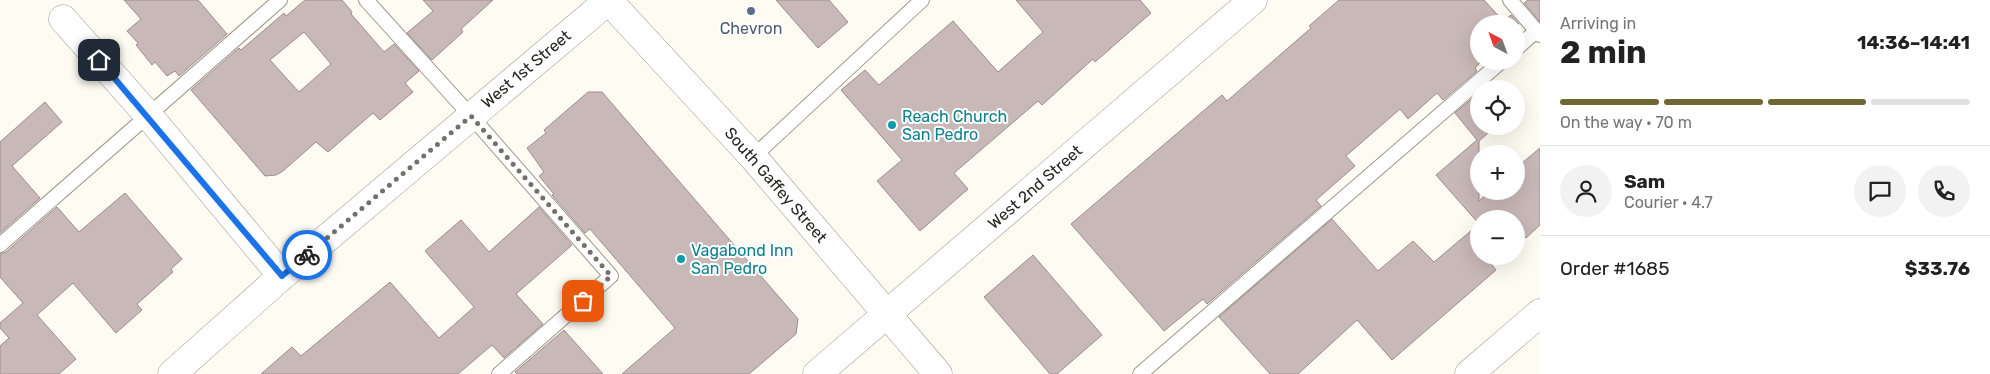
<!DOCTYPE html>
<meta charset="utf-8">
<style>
body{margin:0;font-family:Rubik,sans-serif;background:#f2f2f2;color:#222;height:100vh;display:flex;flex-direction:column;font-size:19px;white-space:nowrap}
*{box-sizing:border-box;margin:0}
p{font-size:16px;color:#767676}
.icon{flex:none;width:28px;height:28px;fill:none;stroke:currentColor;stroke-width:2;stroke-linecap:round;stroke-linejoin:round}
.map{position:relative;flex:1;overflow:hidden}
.details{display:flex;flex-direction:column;background:#fff;width:450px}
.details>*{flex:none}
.needle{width:32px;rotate:319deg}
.controls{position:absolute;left:1470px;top:15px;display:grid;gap:10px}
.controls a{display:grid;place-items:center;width:55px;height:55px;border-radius:50%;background:#fff;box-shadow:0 5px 20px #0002;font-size:25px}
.pin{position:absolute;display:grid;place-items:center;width:42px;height:42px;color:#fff;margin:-21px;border-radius:10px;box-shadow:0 2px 8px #0006}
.courier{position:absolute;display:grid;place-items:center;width:50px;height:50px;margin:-25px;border:4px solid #1a73e8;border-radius:50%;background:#fff;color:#222;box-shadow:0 1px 6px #0007}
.head em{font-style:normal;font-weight:700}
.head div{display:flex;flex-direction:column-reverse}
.head{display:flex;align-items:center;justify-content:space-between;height:85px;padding:0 20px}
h1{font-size:32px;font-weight:700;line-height:38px}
.bar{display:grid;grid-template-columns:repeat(4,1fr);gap:8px 5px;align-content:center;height:60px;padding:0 20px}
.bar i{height:6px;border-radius:4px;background:#e0e0e0}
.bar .on{background:#6f6733}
.bar p{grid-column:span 4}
.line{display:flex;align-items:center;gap:12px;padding:0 20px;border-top:1px solid #e0e0e0}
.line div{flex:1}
.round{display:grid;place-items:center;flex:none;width:52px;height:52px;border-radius:26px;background:#f2f2f2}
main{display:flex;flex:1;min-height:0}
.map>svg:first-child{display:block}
.building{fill:#c8b8b7;stroke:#9c8d8c;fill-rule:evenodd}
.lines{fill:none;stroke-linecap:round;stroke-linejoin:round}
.service-casing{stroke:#9d978b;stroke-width:16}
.minor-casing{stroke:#9d978b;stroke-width:29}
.tertiary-casing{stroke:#9d978b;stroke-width:29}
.primary-casing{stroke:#9d978b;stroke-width:29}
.service{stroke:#fff;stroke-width:14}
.minor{stroke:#fff;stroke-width:28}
.tertiary{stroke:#fff;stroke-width:28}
.primary{stroke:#fff;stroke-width:28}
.done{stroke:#74716c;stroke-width:5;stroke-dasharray:0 9}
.route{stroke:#1a73e8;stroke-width:6}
.service-dot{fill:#5c6f8a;stroke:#fff;stroke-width:2}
.culture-dot{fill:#0f9aa8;stroke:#fff;stroke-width:2}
.labels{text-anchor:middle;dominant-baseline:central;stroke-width:4;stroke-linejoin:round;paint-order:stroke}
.service-label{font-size:16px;fill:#4e5e75;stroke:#fff}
.street-label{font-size:16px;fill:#2a2723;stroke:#fff}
.culture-label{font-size:16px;fill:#0d838f;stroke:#fff;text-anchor:start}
</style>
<main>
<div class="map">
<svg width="1540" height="374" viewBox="0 0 1540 374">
<rect width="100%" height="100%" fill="#fefbf3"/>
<!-- building -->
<path class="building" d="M 124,0 L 198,0 L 227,34 L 179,76 L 175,71 L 167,76 L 155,62 L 152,65 L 136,45 L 138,43 L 127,31 L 141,19 Z
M 305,0 L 342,0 L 352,12 L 351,14 L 384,52 L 394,44 L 419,71 L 405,83 L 413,92 L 380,120 L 373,113 L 328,152 L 316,142 L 283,171 L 276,175 L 265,176 L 191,90 L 239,48 L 241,50 L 284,13 L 286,16 ZM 304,32 L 331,64 L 299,92 L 270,60 Z
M 423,0 L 493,0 L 461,29 L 463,32 L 432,60 L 407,33 L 433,11 Z
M 776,0 L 829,0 L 848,22 L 818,48 Z
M 1016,0 L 1140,0 L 1151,13 L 1095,62 L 1093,59 L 1042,105 L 1038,101 L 954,173 L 968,189 L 920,231 L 877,181 L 902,160 L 841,90 L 865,70 L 879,85 L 953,21 L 998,72 L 1043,32 Z
M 1339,0 L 1484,0 L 1503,21 L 1511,15 L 1519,24 L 1479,24 L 1479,61 L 1482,61 L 1475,68 L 1477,71 L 1443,100 L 1437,93 L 1408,119 L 1400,109 L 1346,156 L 1355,166 L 1316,200 L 1321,206 L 1207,304 L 1203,299 L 1164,331 L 1071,224 L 1222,95 L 1227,101 L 1311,28 L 1309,26 Z
M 1528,0 L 1540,0 L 1540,22 L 1524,3 Z
M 588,92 L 602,92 L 798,319 L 796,334 L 749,374 L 622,374 L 675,328 L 590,229 L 585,233 L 552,195 L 554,194 L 539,176 L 544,172 L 527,148 L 546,133 L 544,130 Z
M 1479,93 L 1479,126 L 1496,126 L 1479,141 L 1479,201 L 1490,191 L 1516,191 L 1516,168 L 1540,148 L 1540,225 L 1526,238 L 1516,228 L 1516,219 L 1479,219 L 1479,256 L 1485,256 L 1496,270 L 1392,360 L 1357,320 L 1298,374 L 1270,374 L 1219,317 L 1332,219 L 1378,271 L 1413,241 L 1434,262 L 1479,224 L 1436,175 L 1477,140 L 1455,113 Z
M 45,102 L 62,122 L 12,166 L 40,198 L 0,233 L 0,142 Z
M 125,193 L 182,259 L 171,269 L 173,272 L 137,304 L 142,310 L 116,333 L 73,283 L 37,315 L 76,359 L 59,374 L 0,374 L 0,346 L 9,338 L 0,328 L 0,323 L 23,303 L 0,277 L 0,254 L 6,252 L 57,207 L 79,232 Z
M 539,207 L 572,245 L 516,294 L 543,324 L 504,358 L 492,345 L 458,374 L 261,374 L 292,347 L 301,356 L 390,282 L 439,338 L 474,307 L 425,251 L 461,220 L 489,252 Z
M 1033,255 L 1102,335 L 1057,374 L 1050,374 L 984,297 Z
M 564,330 L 603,374 L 517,374 L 515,372 Z"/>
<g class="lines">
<!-- service casing -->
<g class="service-casing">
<path id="service" d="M 366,0 L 471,116 L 611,276 L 499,374
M 1510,0 L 1540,35
M 1516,49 L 1536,31
M 753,157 L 922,0
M 0,245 L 280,0
M 1140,374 L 1502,61"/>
</g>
<!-- minor casing -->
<g class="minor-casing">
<path id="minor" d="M 63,19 L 148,115 L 282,276
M 817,374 L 1253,0
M 1469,374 L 1540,313"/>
</g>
<!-- tertiary casing -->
<g class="tertiary-casing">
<path id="tertiary" d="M 172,374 L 282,276 L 609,0"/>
</g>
<!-- primary casing -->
<g class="primary-casing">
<path id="primary" d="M 608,0 L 753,157 L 938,374"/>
</g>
<!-- service -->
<use href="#service" class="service"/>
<!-- minor -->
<use href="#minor" class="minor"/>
<!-- tertiary -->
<use href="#tertiary" class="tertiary"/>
<!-- primary -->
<use href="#primary" class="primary"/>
</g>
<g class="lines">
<!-- done -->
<path class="done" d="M 307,255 L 471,116 L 611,276 L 583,301"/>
<!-- route -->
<path class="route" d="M 99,60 L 282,276 L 307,255"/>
</g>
<!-- markers -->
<circle class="service-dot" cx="751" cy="11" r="5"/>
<g class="culture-dot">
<circle cx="892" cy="125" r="5"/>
<circle cx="681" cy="259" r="5"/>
</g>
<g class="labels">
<!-- service labels -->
<g class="service-label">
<text x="751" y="28">Chevron</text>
</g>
<!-- street labels -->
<g class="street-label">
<text transform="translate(526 69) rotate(-40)">West 1st Street</text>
<text transform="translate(776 185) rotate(49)">South Gaffey Street</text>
<text transform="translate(1035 187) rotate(-41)">West 2nd Street</text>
</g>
<!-- culture labels -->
<g class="culture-label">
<text x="902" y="116">Reach Church<tspan x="902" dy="18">San Pedro</tspan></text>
<text x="691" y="250">Vagabond Inn<tspan x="691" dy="18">San Pedro</tspan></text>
</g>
</g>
</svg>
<div class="controls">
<a><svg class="needle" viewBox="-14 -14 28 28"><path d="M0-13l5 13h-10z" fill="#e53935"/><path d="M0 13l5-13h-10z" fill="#767676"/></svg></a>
<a><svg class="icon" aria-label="locate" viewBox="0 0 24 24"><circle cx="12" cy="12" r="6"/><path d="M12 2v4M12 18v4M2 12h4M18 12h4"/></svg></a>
<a>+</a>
<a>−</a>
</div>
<div class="pin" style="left:583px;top:301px;background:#ea580c"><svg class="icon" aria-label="bag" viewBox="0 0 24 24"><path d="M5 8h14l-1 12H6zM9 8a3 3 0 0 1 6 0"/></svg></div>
<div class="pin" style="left:99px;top:60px;background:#1f2937"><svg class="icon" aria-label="home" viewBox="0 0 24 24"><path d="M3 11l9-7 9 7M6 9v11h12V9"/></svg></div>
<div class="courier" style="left:307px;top:255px"><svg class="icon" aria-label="bike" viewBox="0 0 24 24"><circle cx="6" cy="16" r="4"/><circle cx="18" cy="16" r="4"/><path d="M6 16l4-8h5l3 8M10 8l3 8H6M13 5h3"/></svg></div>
</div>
<section class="details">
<div class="head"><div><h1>2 min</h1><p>Arriving in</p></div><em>14:36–14:41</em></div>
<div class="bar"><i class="on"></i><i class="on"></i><i class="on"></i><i></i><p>On the way · 70 m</p></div>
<div class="line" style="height:90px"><a class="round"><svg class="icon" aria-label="person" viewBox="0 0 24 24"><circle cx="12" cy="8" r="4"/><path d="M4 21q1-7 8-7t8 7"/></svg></a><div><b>Sam</b><p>Courier · 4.7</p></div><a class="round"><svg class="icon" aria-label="chat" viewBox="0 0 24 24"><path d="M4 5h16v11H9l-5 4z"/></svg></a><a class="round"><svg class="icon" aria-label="phone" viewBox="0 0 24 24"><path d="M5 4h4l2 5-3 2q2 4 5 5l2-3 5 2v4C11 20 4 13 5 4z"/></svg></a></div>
<div class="line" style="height:65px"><div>Order #1685</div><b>$33.76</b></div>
</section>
</main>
